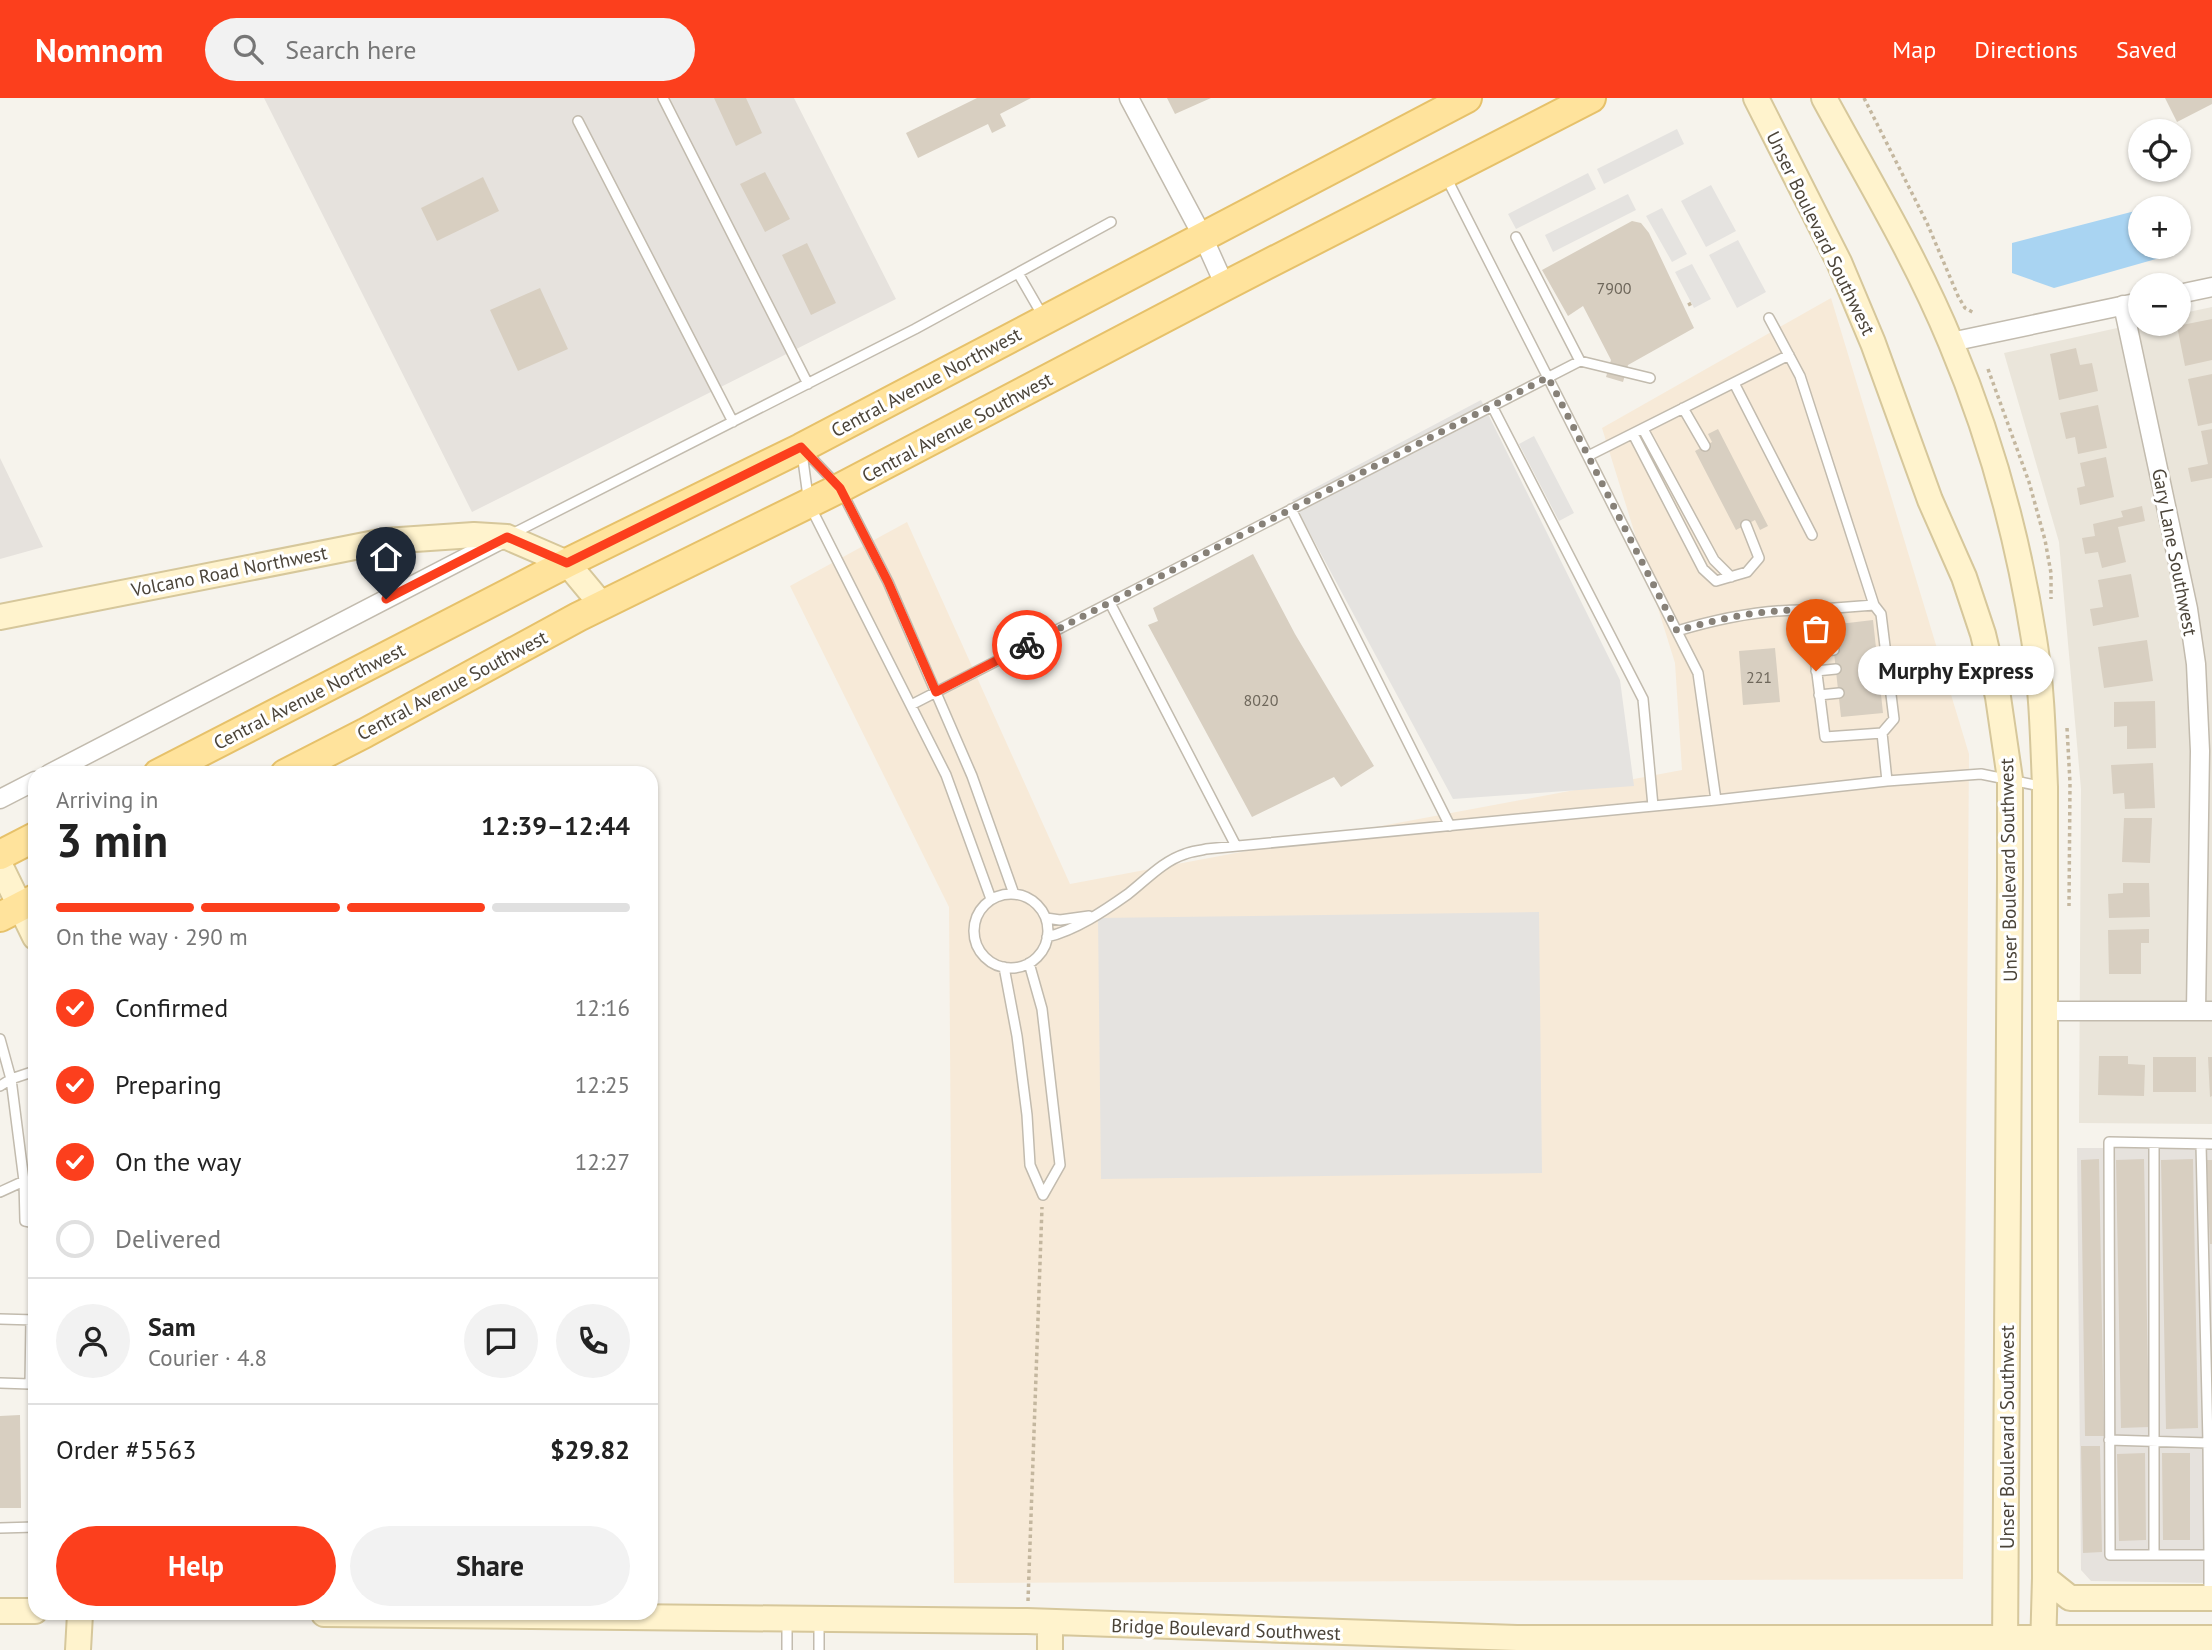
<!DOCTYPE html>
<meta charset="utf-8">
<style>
body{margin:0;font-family:"PT Sans",sans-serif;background:#f2f2f2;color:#222;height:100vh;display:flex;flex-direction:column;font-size:26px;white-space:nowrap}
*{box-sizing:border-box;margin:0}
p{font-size:23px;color:#767676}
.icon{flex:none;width:38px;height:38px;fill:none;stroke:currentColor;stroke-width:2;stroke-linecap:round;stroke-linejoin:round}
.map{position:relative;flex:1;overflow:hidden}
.panel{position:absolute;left:28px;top:668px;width:630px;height:854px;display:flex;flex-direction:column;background:#fff;border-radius:21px;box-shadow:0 2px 5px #0004}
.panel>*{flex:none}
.controls{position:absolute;left:2128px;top:21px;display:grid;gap:14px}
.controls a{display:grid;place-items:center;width:63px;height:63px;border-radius:50%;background:#fff;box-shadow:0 2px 5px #0004;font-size:35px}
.pin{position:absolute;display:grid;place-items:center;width:60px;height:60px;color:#fff;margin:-72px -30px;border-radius:50% 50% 50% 0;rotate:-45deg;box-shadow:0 0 7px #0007}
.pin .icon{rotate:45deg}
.courier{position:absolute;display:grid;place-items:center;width:70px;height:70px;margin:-35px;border:5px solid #fc3f1d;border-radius:50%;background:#fff;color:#222;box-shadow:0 2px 9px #0007}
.bubble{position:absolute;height:49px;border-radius:24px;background:#fff;box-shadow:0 2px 5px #0004;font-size:23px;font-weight:600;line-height:49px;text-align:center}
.summary em{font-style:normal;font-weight:600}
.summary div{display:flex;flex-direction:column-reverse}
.summary{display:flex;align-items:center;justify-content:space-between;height:119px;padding:0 28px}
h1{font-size:46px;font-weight:600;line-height:52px}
.bar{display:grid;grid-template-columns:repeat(4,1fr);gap:10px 7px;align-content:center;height:84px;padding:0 28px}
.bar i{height:9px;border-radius:5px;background:#e0e0e0}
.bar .on{background:#fc3f1d}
.bar p{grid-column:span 4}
.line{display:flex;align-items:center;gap:18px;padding:0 28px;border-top:2px solid #e0e0e0}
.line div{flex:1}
.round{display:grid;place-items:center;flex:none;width:74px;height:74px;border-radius:37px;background:#f2f2f2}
ol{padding:0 28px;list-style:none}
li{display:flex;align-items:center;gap:21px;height:77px}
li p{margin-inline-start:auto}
li .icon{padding:7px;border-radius:50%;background:#fc3f1d;color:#fff;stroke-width:4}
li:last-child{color:#767676}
li i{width:38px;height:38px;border:4px solid #e0e0e0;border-radius:50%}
.action{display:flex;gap:14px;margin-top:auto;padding:14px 28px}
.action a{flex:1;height:80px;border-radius:42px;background:#fc3f1d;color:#fff;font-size:28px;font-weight:600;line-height:80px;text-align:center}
.action a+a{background:#f2f2f2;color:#222}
header{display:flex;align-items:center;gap:42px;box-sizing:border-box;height:98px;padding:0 35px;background:#fc3f1d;color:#fff}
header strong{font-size:33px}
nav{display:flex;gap:38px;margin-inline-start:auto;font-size:24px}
.search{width:490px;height:63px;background:#f2f2f2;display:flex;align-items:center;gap:18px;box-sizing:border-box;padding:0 24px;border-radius:38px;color:#767676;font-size:26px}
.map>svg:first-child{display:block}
.residential{fill:#eae5da}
.commercial{fill:#f7ead8}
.industrial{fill:#e6e2dd}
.parking{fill:#e5e3e0}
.water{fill:#a9d4f2}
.building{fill:#d8cfc1}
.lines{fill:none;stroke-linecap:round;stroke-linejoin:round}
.lane-casing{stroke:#c2bbae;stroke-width:12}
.street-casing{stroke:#c2bbae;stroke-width:21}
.secondary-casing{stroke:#d6c79b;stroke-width:28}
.primary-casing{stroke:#e6c16a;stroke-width:32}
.path{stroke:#c4b79f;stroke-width:3.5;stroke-dasharray:3.5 3.5;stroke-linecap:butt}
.lane{stroke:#fff;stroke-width:9}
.street{stroke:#fff;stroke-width:18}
.secondary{stroke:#fff3cd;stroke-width:24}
.primary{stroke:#ffe39c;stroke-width:28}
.done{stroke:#878178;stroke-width:7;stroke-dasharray:0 12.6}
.route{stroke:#fc3f1d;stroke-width:9}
.labels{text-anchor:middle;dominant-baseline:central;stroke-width:6;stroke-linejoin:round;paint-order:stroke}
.number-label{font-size:16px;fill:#6e675b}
.street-label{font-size:19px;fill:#4b4439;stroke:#fff}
</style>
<header>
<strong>Nomnom</strong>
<div class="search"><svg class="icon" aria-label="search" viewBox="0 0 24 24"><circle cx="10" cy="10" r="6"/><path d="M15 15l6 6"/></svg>Search here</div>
<nav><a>Map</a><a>Directions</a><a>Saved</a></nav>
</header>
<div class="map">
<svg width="2212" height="1552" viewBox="0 0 2212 1552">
<rect width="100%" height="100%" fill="#f6f3ec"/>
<!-- residential -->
<path class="residential" d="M 2212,209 L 2212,1026 L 2079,1025 L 2081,691 L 2059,444 L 2004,255 L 2140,225 L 2179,226 L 2179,216 Z"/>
<!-- commercial -->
<path class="commercial" d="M 1831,200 L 1969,656 L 1963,1481 L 954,1485 L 949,809 L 790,488 L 907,424 L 1070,786 L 1682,672 L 1675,565 L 1602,330 Z"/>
<!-- industrial -->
<path class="industrial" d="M 264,0 L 794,0 L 896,201 L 472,414 Z
M 0,360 L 43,449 L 0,461 Z
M 2077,1050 L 2212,1050 L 2212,1485 L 2091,1483 L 2081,1472 Z"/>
<!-- parking -->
<path class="parking" d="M 1677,31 L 1684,46 L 1604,86 L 1597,71 Z
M 1588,75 L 1596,91 L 1516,131 L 1508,116 Z
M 1711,87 L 1736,133 L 1706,149 L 1681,103 Z
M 1628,96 L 1636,112 L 1553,154 L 1545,137 Z
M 1662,110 L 1687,156 L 1672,164 L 1646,118 Z
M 1738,142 L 1766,194 L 1737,210 L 1709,157 Z
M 1692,166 L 1711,201 L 1694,210 L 1675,174 Z
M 1481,302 L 1620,582 L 1634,688 L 1453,701 L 1292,402 Z
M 1534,338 L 1574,415 L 1559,423 L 1519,346 Z
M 1539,814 L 1542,1075 L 1101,1081 L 1098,820 Z"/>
<!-- water -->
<path class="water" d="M 2135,113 L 2140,116 L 2140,149 L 2167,149 L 2163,159 L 2054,190 L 2012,175 L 2012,145 Z"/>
<!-- building -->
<path class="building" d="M 714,0 L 746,0 L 762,35 L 736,48 Z
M 977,0 L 1031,0 L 1000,16 L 1006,28 L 992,35 L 988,26 L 918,60 L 906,35 Z
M 1167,0 L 1211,0 L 1175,16 Z
M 2165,0 L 2212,0 L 2212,6 L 2177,24 Z
M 765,74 L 790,121 L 765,134 L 740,86 Z
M 483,79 L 499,113 L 437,143 L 421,110 Z
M 1632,123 L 1641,125 L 1649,135 L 1694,230 L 1628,267 L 1623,284 L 1606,279 L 1611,262 L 1583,208 L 1568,218 L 1542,172 Z
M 807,145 L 836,205 L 811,217 L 782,157 Z
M 540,190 L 568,251 L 518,273 L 490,212 Z
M 2212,221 L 2212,262 L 2185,268 L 2177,228 Z
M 2076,250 L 2080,267 L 2092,265 L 2098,293 L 2059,302 L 2050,256 Z
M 2212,276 L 2212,325 L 2198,328 L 2188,281 Z
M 2098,307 L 2107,350 L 2078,356 L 2075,339 L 2066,341 L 2060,315 Z
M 1718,331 L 1768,428 L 1760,432 L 1755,422 L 1736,432 L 1695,353 L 1712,344 L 1708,336 Z
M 2212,331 L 2212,380 L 2191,384 L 2188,370 L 2208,366 L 2201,333 Z
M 2106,359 L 2114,399 L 2080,407 L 2077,390 L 2085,388 L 2080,365 Z
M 2142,408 L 2145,423 L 2118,429 L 2126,464 L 2102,470 L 2098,454 L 2085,456 L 2082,440 L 2095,438 L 2093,426 L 2123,419 L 2121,413 Z
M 1253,456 L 1295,536 L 1374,668 L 1341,689 L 1334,679 L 1252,719 L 1148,527 L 1158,523 L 1153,510 Z
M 2131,476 L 2139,519 L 2093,528 L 2090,511 L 2103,509 L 2098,482 Z
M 1873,522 L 1883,615 L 1841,619 L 1831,527 Z
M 2147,542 L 2153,583 L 2104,590 L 2098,549 Z
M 1775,550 L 1780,604 L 1743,607 L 1739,553 Z
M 2155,603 L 2156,650 L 2127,651 L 2127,628 L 2114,629 L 2114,604 Z
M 2153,665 L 2155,710 L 2125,711 L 2124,695 L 2113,696 L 2111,667 Z
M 2124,720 L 2152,720 L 2150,765 L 2122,764 Z
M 2123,785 L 2149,785 L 2150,819 L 2109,820 L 2108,796 L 2123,795 Z
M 2149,831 L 2149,845 L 2141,845 L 2141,876 L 2109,876 L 2108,832 Z
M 2099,958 L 2128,958 L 2128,966 L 2145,967 L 2144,998 L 2098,997 Z
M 2153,959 L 2196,959 L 2196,994 L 2153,994 Z
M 2208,959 L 2212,959 L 2212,998 L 2210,999 Z
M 2099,1061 L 2104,1338 L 2085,1338 L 2081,1062 Z
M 2144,1061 L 2149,1329 L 2121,1330 L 2116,1062 Z
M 2193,1061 L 2198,1330 L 2166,1331 L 2161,1062 Z
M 2206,1062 L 2212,1062 L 2212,1146 L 2210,1146 Z
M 20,1317 L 21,1410 L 0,1410 L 0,1318 Z
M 2081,1348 L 2100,1348 L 2102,1454 L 2083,1455 Z
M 2145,1355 L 2146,1442 L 2119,1443 L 2117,1356 Z
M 2162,1355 L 2190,1355 L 2190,1442 L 2163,1442 Z"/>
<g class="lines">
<!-- lane casing -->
<g class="lane-casing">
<path id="lane" d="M 663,0 L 808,286
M 578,23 L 733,324
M 1446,79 L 1698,575 L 1716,702
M 1516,139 L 1580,263
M 1018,175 L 1044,220
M 1769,220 L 1800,278 L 1874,507 L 1881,516 L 1894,621 L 1882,635 L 1887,683
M 1734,285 L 1812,437
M 1492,308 L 1643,601 L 1653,708
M 1683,310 L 1705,348
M 1643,331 L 1714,462 L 1731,479
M 1633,336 L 1703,471 L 1716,483 L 1747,474 L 1759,460 L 1746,427
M 805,353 L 840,390 L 888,484 L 972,678 L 1014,796
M 802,355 L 809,406 L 946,677 L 991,801
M 1588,358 L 1789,257
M 1291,411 L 1450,728
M 512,436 L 915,231 L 1111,124
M 1110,505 L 1236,748
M 1809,512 L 1874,507
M 1677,533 C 1720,520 1764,511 1809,512 L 1825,639 L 1882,635
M 1814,554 L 1834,552
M 1816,573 L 1836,571
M 1819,597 L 1839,595
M 911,607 L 1580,263 L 1650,280
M974 833a37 37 0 1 1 74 0a37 37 0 1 1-74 0Z
M 1046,820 L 1060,822 L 1089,818
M 1047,839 C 1076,832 1104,813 1128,796 C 1146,782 1163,763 1185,756 C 1192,753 1199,753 1206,751 L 1716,702 L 1887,683 L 1981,676 L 2045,689
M 1029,865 L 1042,911 L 1060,1067 L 1043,1097
M 1004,869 L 1017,938 L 1027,1017 L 1030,1067 L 1043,1097
M 0,941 L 11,981 L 0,988
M 2154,1045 L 2154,1457
M 2212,1046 L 2109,1044 L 2110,1457 L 2209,1457 L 2208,1345 L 2212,1345
M 24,1083 L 25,1123 L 35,1125
M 0,1094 L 24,1083 L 11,981 L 35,973
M 0,1221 L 35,1222
M 0,1285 L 30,1286 L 31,1222
M 2109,1342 L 2208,1345 L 2201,1046
M 0,1430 L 35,1429
M 2209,1457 L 2209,1497
M 787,1552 L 787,1521
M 819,1552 L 819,1522"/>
</g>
<!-- street casing -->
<g class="street-casing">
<path id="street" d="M 1129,0 L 1203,139 L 1225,188
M 2179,196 L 2212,189
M 2123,207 L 2188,511 L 2196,566 L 2200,653 L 2196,913
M 1951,244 L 2140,204
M 49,676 L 506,439
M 0,701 L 35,683
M 2046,913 L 2212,913"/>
</g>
<!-- secondary casing -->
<g class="secondary-casing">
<path id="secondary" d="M 1756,0 L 1839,164 L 1873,245 L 1930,402 L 1964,479 L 1983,536 L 1998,599 L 2010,681 L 2010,779 L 2005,1552
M 1824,0 C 1868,81 1916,160 1951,245 C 1991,340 2018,440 2034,541 C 2042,590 2043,640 2045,689 L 2045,1480 L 2043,1552
M 0,519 L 385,443 L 474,437 L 507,439 L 567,465 L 602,507
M 0,767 L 35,839
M 2045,1480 L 2070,1500 L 2212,1500
M 0,1513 L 35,1513
M 324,1516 L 1027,1523 L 1517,1540 L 2212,1540
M 78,1552 L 80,1516
M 1050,1552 L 1050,1525"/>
</g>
<!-- primary casing -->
<g class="primary-casing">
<path id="primary" d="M 158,676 L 567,465 L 801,350 L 1467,0
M 285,676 L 365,635 L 578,519 L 840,390 L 1225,188 L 1591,0
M 0,757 L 35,739
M 0,819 L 35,801"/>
</g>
<!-- path -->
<path class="path" d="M 1864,0 L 1927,125 L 1958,198 L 1965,210 L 1974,215
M 1688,207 L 1692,205
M 1988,271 L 2029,384 L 2045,442 L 2051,475 L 2051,501
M 2067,630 L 2070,685 L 2069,808
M 1028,1503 L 1042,1109"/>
<!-- lane -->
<use href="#lane" class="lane"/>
<!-- street -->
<use href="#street" class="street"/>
<!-- secondary -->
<use href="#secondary" class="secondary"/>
<!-- primary -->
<use href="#primary" class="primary"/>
</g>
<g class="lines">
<!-- done -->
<path class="done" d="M 1027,547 L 1548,279 L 1677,533 C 1720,520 1764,511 1809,512 L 1816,573"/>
<!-- route -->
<path class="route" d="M 386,501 L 507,439 L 567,465 L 801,349 L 840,390 L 888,484 L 936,594 L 1027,547"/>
</g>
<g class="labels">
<!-- number labels -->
<g class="number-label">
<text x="1614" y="190">7900</text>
<text x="1759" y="579">221</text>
<text x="1261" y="602">8020</text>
</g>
<!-- street labels -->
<g class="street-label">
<text transform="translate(1821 135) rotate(64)">Unser Boulevard Southwest</text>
<text transform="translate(926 284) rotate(-28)">Central Avenue Northwest</text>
<text transform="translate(957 329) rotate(-28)">Central Avenue Southwest</text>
<text transform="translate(2175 454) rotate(79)">Gary Lane Southwest</text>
<text transform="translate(229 473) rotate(-11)">Volcano Road Northwest</text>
<text transform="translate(452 587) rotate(-28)">Central Avenue Southwest</text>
<text transform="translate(309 598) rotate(-27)">Central Avenue Northwest</text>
<text transform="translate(2008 772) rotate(-91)">Unser Boulevard Southwest</text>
<text transform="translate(2007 1339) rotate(-90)">Unser Boulevard Southwest</text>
<text transform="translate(1226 1531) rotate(2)">Bridge Boulevard Southwest</text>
</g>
</g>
</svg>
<div class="controls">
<a><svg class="icon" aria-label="locate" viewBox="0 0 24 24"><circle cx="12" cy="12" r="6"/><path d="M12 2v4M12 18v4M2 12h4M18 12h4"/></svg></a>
<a>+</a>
<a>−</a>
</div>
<div class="pin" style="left:1816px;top:573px;background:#ea580c"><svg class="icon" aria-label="bag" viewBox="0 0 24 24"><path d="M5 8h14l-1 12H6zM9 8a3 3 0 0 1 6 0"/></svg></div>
<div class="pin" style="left:386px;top:501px;background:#1f2937"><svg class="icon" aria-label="home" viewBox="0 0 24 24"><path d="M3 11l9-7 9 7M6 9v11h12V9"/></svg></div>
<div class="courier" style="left:1027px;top:547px"><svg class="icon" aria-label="bike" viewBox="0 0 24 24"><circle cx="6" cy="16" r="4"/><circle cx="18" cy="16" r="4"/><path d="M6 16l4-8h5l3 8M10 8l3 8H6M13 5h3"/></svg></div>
<div class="bubble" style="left:1858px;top:548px;width:196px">Murphy Express</div>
<section class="panel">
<div class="summary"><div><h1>3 min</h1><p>Arriving in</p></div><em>12:39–12:44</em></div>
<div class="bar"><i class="on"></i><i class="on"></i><i class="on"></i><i></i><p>On the way · 290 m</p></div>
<ol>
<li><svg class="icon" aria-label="check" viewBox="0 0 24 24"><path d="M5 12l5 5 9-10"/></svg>Confirmed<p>12:16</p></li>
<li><svg class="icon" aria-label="check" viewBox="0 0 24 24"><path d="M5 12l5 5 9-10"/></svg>Preparing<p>12:25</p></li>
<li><svg class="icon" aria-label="check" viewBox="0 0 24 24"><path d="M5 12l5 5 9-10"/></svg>On the way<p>12:27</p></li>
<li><i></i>Delivered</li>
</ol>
<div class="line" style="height:126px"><a class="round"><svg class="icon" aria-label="person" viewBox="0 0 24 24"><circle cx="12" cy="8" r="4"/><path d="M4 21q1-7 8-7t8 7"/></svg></a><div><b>Sam</b><p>Courier · 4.8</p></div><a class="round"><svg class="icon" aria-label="chat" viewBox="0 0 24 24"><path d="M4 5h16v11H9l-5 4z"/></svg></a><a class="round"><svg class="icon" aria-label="phone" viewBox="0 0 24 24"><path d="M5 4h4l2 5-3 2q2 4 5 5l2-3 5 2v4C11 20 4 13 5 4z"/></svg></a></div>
<div class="line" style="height:91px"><div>Order #5563</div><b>$29.82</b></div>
<div class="action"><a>Help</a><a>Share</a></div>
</section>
</div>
